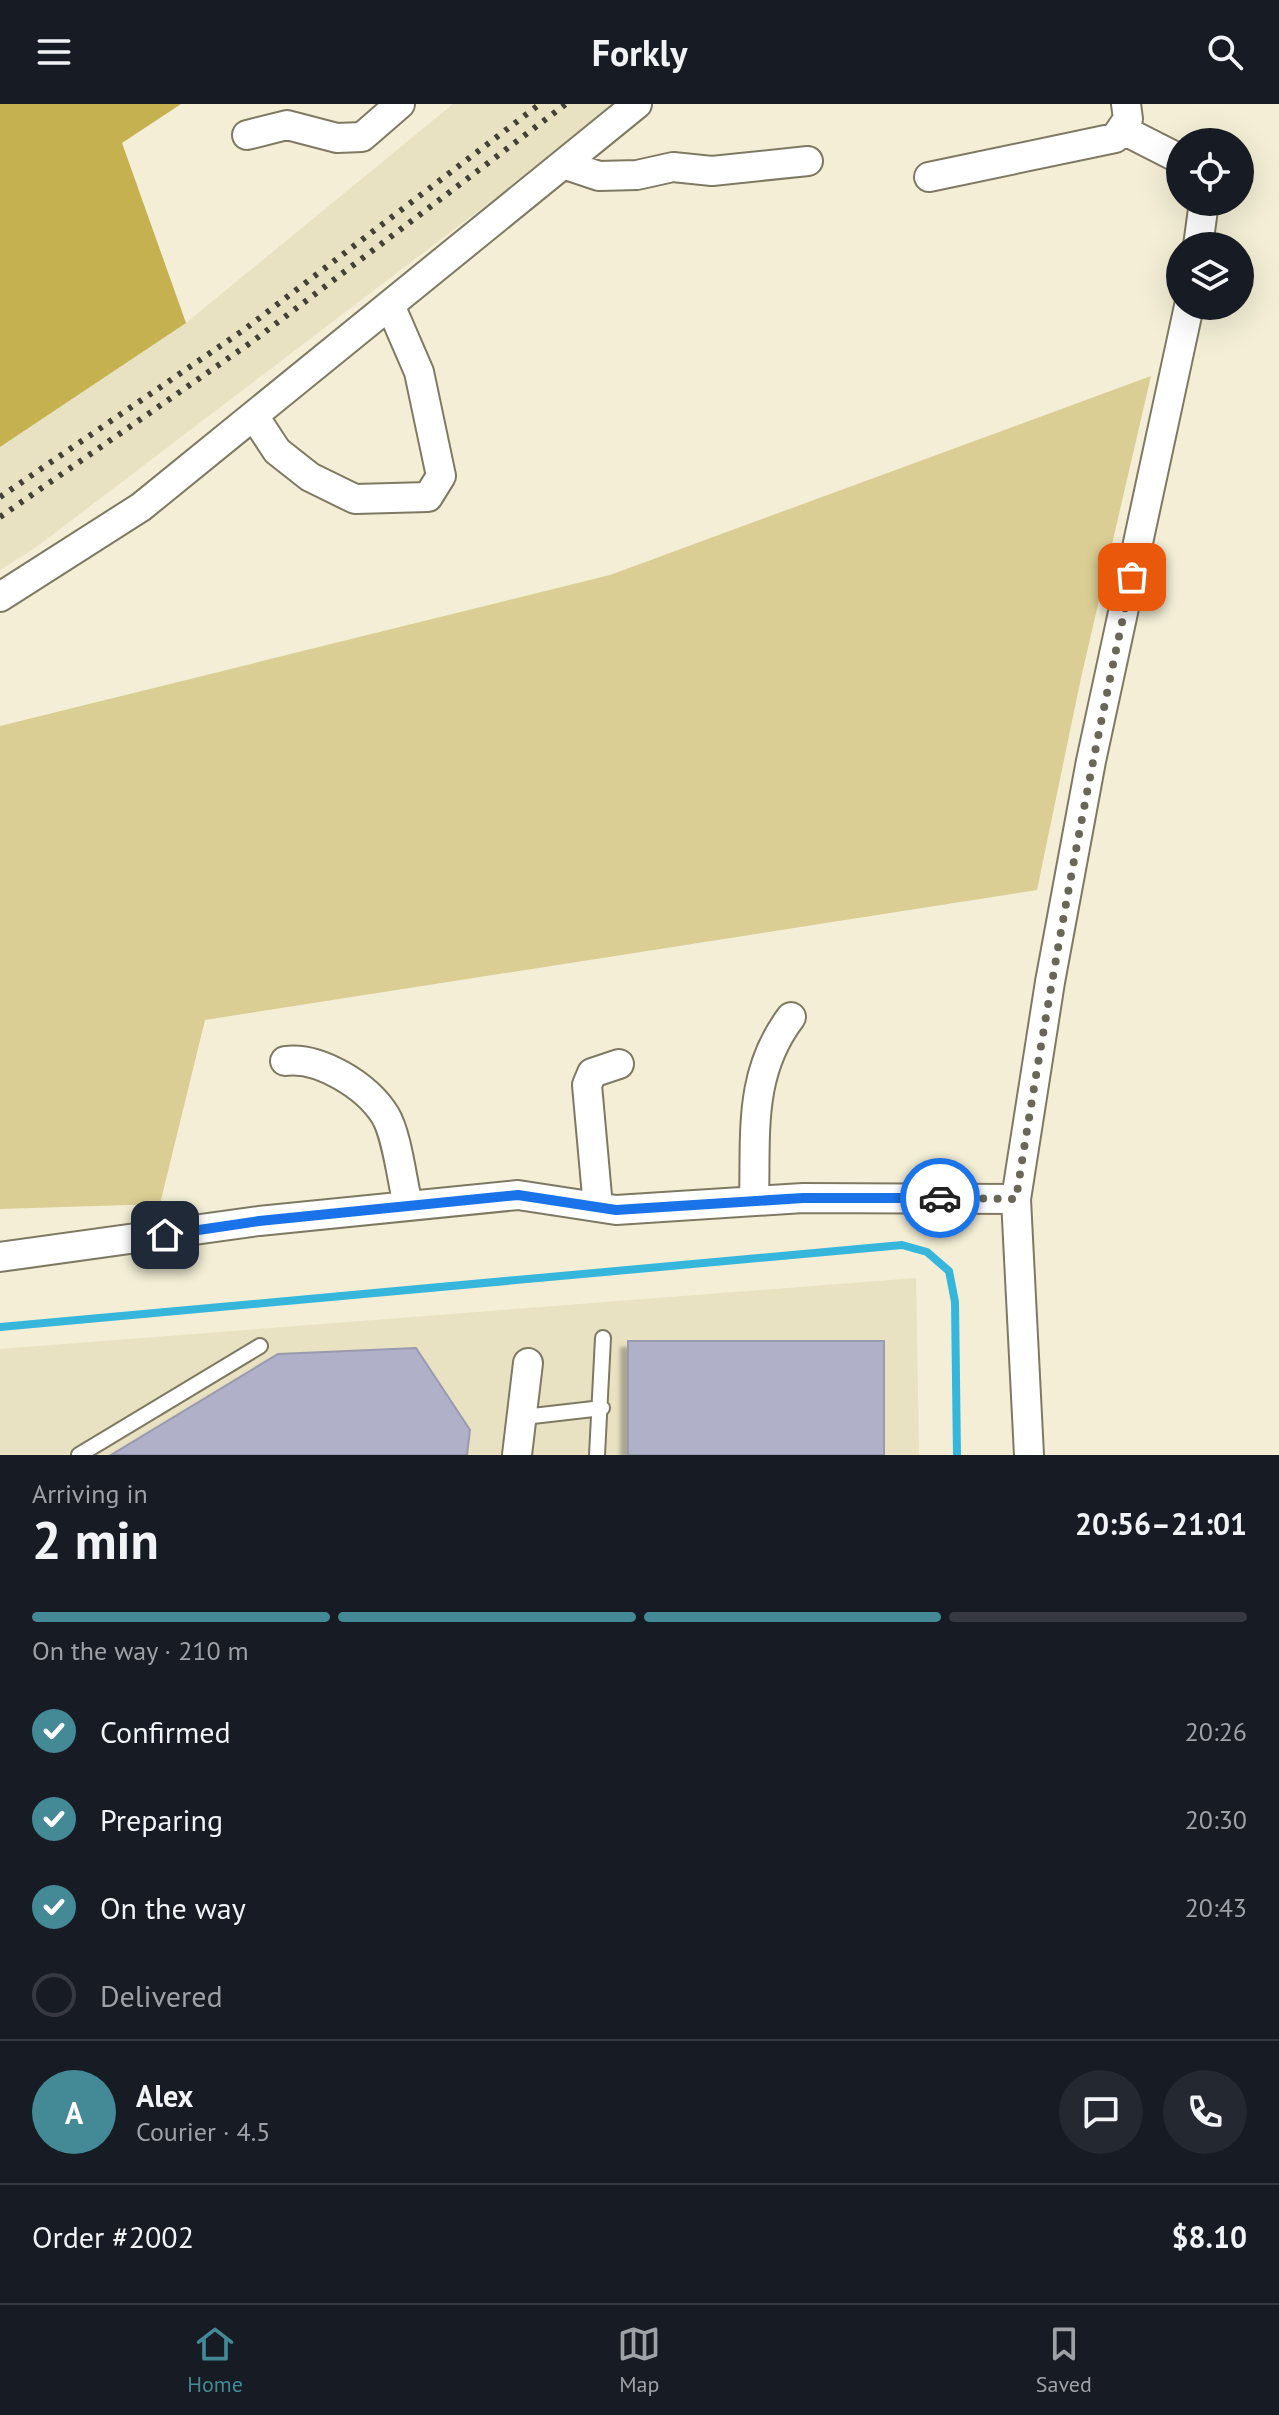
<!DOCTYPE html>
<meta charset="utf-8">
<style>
body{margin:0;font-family:"PT Sans",sans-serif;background:#242831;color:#f1f3f6;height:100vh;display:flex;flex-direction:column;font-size:30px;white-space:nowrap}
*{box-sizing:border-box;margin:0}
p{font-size:26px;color:#9ea1a6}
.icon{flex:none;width:44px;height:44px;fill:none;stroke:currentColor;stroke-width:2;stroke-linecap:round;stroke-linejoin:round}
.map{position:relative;height:1351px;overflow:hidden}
.side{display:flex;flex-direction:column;background:#171b24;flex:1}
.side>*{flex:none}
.buttons{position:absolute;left:1166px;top:24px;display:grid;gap:16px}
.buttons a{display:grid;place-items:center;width:88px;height:88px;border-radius:50%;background:#171b24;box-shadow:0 8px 32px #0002;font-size:40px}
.pin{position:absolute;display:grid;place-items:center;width:68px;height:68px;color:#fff;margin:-34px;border-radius:16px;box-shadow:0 4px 12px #0006}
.courier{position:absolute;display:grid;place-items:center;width:80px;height:80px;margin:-40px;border:6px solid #1a73e8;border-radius:50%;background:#fff;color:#222;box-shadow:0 2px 10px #0007}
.head em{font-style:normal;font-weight:800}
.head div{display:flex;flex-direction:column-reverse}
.head{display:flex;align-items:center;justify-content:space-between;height:136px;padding:0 32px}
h1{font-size:52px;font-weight:800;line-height:60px}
.bar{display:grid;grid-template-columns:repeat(4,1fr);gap:12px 8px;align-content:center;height:96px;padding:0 32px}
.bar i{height:10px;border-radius:6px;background:#363941}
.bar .selected{background:#448996}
.bar p{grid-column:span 4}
.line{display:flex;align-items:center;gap:20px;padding:0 32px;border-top:2px solid #363941}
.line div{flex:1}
.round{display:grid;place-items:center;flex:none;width:84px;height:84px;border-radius:42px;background:#242831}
ol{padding:0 32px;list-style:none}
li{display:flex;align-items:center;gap:24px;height:88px}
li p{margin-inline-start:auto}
li .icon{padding:8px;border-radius:50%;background:#448996;color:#fff;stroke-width:4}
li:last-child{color:#9ea1a6}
li i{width:44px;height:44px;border:4px solid #363941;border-radius:50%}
header{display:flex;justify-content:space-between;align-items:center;height:104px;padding:0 32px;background:#171b24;font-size:36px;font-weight:800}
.tab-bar{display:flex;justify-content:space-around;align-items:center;height:112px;border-top:2px solid #363941;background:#171b24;font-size:22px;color:#9ea1a6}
.tab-bar a{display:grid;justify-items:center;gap:4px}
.tab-bar .selected{color:#448996}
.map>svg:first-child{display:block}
.built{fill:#e8e1c2}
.green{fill:#dbce94}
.forest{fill:#c5b150}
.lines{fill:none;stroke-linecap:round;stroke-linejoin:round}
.stream{stroke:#37b6dc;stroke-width:8}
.building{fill:#b0b1c8;stroke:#999ab0;stroke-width:2;filter:url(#shadow)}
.lane-casing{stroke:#7e7963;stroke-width:18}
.street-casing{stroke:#7e7963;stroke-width:32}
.lane{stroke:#fff;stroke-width:14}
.street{stroke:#fff;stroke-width:28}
.rail{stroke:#434035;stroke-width:6;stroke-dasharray:4 8;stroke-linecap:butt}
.done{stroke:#6a6759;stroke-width:8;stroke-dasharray:0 14.4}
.route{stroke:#1a73e8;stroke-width:10}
</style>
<header><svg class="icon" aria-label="menu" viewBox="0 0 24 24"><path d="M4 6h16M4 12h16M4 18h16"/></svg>Forkly<svg class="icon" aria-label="search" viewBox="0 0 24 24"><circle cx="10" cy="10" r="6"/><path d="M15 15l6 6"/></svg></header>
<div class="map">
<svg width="1279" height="1351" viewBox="0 0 1279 1351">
<defs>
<filter id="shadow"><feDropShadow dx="-7" dy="7" stdDeviation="2" flood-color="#0004"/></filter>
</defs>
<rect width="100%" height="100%" fill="#f3eed5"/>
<!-- built -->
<path class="built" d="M 453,0 L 619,0 L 35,444 L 0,466 L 0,343 L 186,219 Z
M 916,1174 L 919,1351 L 0,1351 L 0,1245 Z"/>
<!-- green -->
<path class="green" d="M 1151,272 L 1081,574 L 1037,786 L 205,916 L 160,1100 L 0,1105 L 0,622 L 610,471 Z"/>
<!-- forest -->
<path class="forest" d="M 0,0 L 181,0 L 122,39 L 186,219 L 0,343 Z"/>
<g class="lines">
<!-- stream -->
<path class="stream" d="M 0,1223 L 902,1141 L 927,1148 L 949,1167 L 955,1198 L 957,1351"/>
</g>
<!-- building -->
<path class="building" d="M 628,1237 L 884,1237 L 884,1351 L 628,1351 Z
M 416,1244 L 470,1326 L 467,1351 L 111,1351 L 278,1250 Z"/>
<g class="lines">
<!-- lane casing -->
<g class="lane-casing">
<path id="lane" d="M 524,1313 L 602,1304
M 79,1351 L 260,1242
M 597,1351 L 603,1234"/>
</g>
<!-- street casing -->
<g class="street-casing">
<path id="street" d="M 1123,26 L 1180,55
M 247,31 L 287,21 L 337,34 L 362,33 L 400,0
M 563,60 L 599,72 L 637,71 L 673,63 L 712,67 L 808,57
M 929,73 L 1115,34 L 1128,15 L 1126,0
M 1198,142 L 1204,98
M 254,312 L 277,347 L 310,373 L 355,395 L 428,393 L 441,372 L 419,268 L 390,201
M 0,493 L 141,403 L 637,0
M 285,957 C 319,952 367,982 385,1011 C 397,1030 402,1077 408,1101
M 754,1097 C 756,1029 748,970 791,913
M 598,1103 L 587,981 L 592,969 L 619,960
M 0,1153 L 259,1117 L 518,1091 L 616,1106 L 803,1094 L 1016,1095
M 517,1351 L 528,1259
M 1029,1351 L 1016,1095 L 1050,878 L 1091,657 L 1189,202"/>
</g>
<!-- lane -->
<use href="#lane" class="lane"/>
<!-- street -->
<use href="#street" class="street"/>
<!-- rail -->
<path class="rail" d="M 0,393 L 245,225 L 540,0
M 0,413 L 253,237 L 566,0"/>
</g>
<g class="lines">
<!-- done -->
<path class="done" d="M 940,1094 L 1016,1095 C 1049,886 1086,679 1132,473"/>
<!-- route -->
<path class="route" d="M 165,1131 L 259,1117 L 518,1091 L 616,1106 L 803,1094 L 940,1094"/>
</g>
</svg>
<div class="buttons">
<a><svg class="icon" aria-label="locate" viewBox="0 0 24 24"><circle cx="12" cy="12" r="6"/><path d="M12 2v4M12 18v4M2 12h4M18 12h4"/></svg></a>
<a><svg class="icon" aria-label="layers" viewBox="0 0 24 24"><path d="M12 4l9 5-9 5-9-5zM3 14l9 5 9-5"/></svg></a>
</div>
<div class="pin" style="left:1132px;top:473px;background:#ea580c"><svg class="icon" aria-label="bag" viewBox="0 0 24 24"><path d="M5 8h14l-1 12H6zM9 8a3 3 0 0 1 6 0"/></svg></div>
<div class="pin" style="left:165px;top:1131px;background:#1f2937"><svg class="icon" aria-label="home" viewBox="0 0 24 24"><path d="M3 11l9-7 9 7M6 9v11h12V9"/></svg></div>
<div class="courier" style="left:940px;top:1094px"><svg class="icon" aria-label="car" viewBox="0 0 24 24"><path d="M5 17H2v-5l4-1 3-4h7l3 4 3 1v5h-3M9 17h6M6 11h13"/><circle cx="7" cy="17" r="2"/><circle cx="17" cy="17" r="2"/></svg></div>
</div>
<section class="side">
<div class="head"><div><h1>2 min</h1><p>Arriving in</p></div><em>20:56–21:01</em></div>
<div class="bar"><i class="selected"></i><i class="selected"></i><i class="selected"></i><i></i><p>On the way · 210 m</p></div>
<ol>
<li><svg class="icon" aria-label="check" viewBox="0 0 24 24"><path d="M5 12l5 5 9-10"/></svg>Confirmed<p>20:26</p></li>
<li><svg class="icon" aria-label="check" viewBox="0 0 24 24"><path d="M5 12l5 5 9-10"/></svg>Preparing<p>20:30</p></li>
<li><svg class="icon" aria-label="check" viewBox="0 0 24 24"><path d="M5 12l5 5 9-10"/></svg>On the way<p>20:43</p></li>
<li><i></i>Delivered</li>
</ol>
<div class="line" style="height:144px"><b class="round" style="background:#448996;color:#fff">A</b><div><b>Alex</b><p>Courier · 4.5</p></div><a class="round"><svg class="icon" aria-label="chat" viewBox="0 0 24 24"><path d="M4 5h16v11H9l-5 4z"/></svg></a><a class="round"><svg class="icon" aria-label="phone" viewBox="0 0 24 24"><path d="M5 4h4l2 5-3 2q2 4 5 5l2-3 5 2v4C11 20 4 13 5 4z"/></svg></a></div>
<div class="line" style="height:104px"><div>Order #2002</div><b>$8.10</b></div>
</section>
<nav class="tab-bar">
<a class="selected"><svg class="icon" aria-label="home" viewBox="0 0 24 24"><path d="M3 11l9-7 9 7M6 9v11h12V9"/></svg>Home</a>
<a><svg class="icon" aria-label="map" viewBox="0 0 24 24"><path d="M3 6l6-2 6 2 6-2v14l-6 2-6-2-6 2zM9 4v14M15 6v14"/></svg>Map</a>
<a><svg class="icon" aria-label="saved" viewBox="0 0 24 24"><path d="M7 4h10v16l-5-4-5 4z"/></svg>Saved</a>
</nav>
